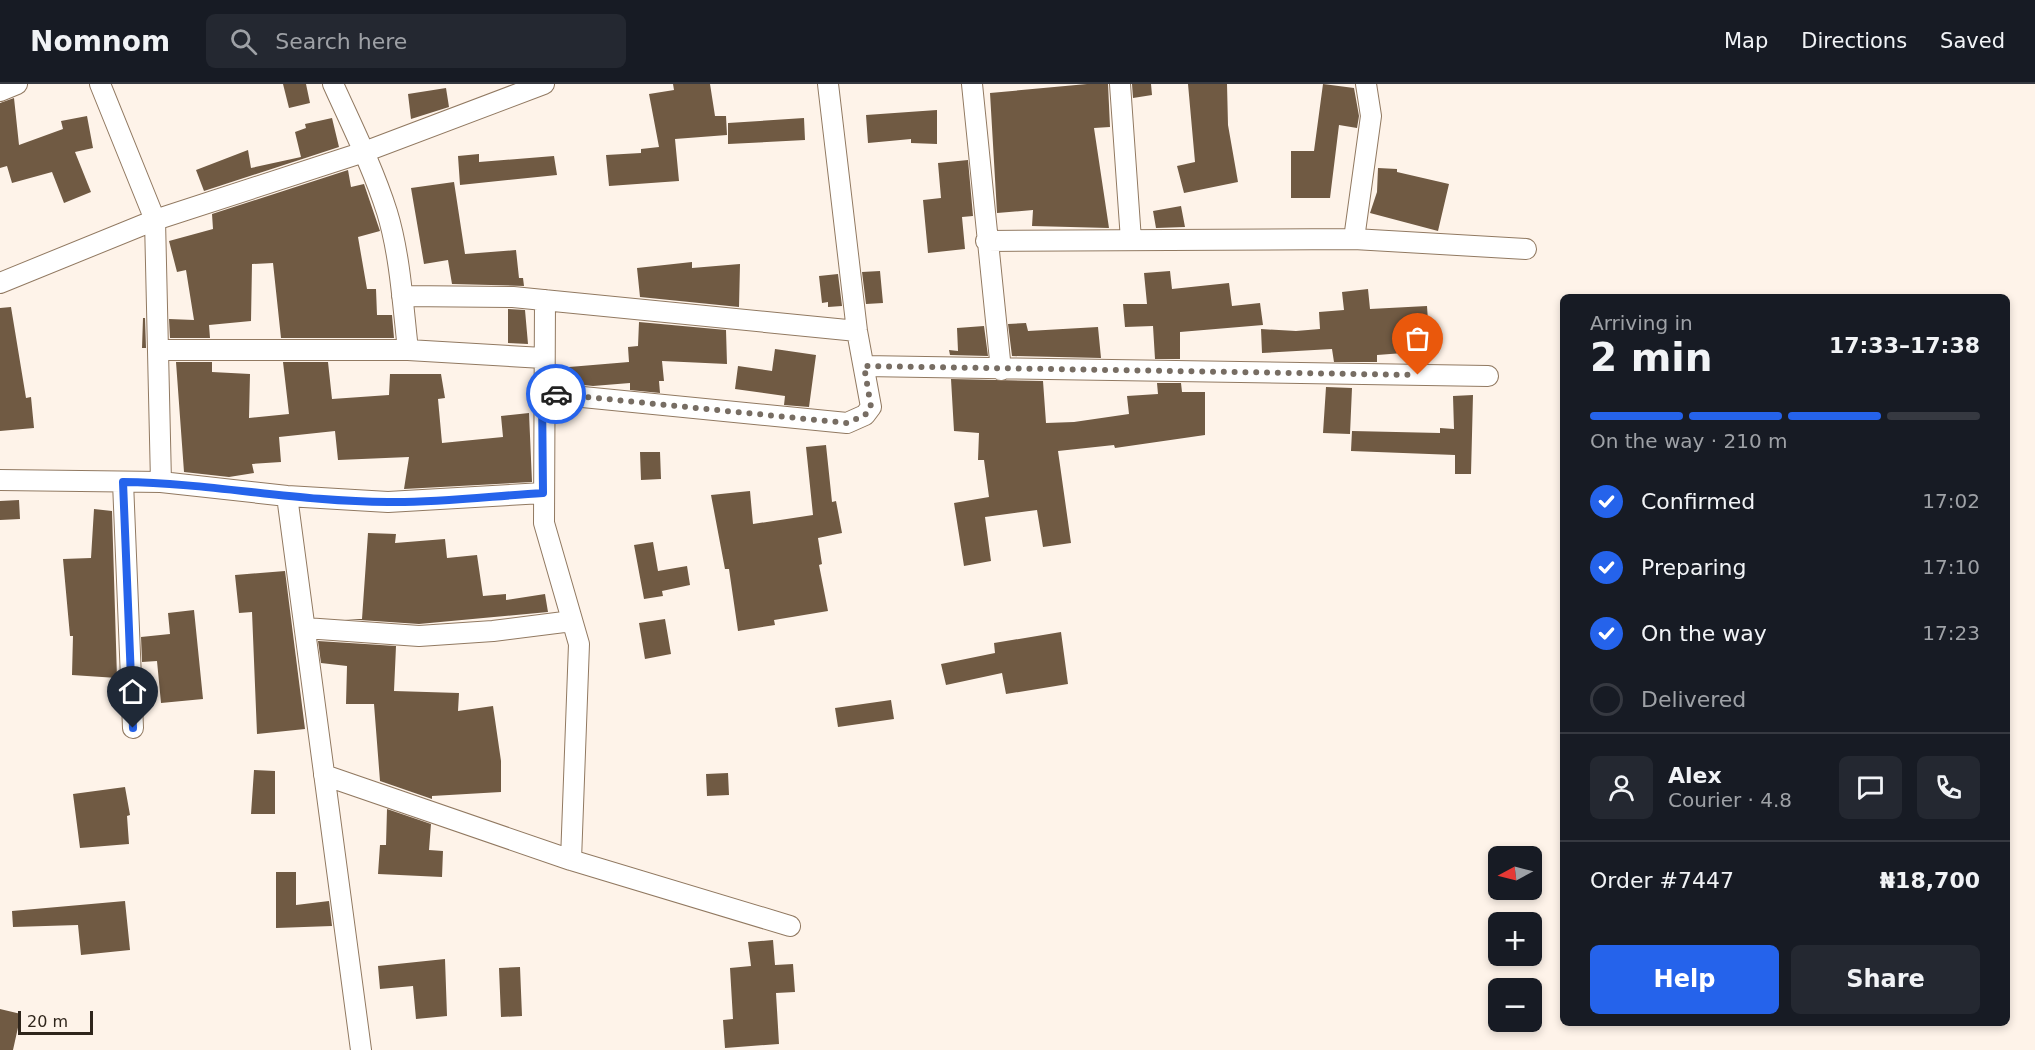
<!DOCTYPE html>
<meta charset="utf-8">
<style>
body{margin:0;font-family:"DejaVu Sans",sans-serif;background:#242831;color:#f1f3f6;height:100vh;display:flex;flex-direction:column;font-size:22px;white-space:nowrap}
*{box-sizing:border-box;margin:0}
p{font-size:20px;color:#9ea1a6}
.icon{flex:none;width:33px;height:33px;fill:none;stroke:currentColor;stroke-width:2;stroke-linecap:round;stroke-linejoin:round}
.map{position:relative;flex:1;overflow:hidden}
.drawer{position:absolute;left:1560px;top:210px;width:450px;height:732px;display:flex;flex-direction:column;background:#171b24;border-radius:9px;box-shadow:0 3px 9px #0003}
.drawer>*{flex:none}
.needle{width:39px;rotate:263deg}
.controls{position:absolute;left:1488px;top:762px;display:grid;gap:12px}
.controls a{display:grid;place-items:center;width:54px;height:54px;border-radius:9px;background:#171b24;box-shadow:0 3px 9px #0003;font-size:30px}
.scale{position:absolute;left:18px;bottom:15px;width:75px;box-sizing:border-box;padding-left:6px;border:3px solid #2f251b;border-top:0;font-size:16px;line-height:21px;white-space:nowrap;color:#2f251b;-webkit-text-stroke:4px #fef3e9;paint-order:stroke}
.pin{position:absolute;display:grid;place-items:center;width:51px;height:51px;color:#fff;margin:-62px -26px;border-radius:50% 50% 50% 0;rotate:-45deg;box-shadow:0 0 6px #0007}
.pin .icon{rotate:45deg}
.courier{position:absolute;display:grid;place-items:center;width:60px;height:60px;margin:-30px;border:4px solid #2563eb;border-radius:50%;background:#fff;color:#222;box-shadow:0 2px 8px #0007}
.overview em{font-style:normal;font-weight:600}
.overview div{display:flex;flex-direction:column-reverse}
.overview{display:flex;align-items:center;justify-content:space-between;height:102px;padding:0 30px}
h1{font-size:39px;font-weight:600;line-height:45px}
.bar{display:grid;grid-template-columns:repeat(4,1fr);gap:9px 6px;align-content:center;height:72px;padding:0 30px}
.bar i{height:8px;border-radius:4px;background:#363941}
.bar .active{background:#2563eb}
.bar p{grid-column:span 4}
.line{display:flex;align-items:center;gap:15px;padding:0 30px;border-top:2px solid #363941}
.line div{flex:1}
.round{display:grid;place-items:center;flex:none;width:63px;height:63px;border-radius:9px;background:#242831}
ol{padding:0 30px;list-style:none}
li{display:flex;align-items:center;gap:18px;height:66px}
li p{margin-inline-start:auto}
li .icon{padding:6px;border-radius:50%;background:#2563eb;color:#fff;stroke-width:4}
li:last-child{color:#9ea1a6}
li i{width:33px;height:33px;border:3px solid #363941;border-radius:50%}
.primary-button{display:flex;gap:12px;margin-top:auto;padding:12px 30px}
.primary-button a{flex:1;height:69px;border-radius:9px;background:#2563eb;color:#fff;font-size:24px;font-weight:600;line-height:69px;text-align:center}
.primary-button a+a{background:#242831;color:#f1f3f6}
header{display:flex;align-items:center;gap:36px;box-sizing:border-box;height:84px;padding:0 30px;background:#171b24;border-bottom:2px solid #363941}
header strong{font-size:28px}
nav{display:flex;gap:33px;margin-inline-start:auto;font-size:21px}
.search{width:420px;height:54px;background:#242831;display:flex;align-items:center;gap:15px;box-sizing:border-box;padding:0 21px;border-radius:9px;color:#9ea1a6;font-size:22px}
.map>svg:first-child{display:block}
.building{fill:#705a43}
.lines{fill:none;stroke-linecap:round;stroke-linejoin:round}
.street-casing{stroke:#917961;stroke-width:22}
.street{stroke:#fff;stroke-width:20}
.done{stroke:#776d63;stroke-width:6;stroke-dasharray:0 10.8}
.route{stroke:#2563eb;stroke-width:8}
</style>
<header>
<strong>Nomnom</strong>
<div class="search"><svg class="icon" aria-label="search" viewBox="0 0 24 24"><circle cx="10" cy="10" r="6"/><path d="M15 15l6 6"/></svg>Search here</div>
<nav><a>Map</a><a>Directions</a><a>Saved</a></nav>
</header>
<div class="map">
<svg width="2035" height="966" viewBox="0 0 2035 966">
<rect width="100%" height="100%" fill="#fef3e9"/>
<!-- building -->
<path class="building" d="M 283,0 L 306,0 L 310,19 L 289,24 Z
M 673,0 L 710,0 L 715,32 L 726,32 L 727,51 L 675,55 L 679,97 L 609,102 L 606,71 L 641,69 L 641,65 L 659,63 L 649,10 L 674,6 Z
M 1087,0 L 1108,0 L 1110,43 L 1094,44 L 1109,144 L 1032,142 L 1033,126 L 997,129 L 990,9 Z
M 1132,0 L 1151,0 L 1152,11 L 1133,14 Z
M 1188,0 L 1227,0 L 1228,41 L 1238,98 L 1184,109 L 1177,82 L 1195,78 Z
M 1323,0 L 1354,4 L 1359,32 L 1357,44 L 1339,41 L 1330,114 L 1291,114 L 1291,67 L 1314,67 Z
M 446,4 L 449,23 L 411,35 L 408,10 Z
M 14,14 L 19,61 L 63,45 L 61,37 L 87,32 L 93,64 L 75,68 L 91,108 L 64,119 L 52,88 L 12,99 L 7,82 L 0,84 L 0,19 Z
M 937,26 L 937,60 L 911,59 L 911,55 L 868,59 L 866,31 Z
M 332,34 L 339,63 L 204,107 L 196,86 L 248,66 L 251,84 L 301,73 L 295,48 L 306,44 L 305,40 Z
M 804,34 L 805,56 L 728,60 L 728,39 Z
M 479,70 L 479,78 L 554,72 L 557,91 L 460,101 L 458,72 Z
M 968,76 L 973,132 L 962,133 L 965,165 L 928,169 L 923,116 L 941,114 L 938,79 Z
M 1378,84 L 1397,85 L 1397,88 L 1449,100 L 1438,147 L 1370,129 L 1377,108 Z
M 348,86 L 351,103 L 364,100 L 380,147 L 358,153 L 367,205 L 376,205 L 377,231 L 392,231 L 394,254 L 281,254 L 273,179 L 252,180 L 251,237 L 209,241 L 210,254 L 170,254 L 169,235 L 194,236 L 186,186 L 177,188 L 169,157 L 213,145 L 212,130 Z
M 454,98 L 465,170 L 516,166 L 519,194 L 523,194 L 524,202 L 452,200 L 448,176 L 424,180 L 411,104 Z
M 1181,122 L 1185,143 L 1156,144 L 1153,127 Z
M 692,178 L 692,184 L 740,180 L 739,223 L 640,213 L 637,184 Z
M 880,187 L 883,219 L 866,220 L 862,188 Z
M 1170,187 L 1172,205 L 1229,199 L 1232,222 L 1260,219 L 1263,241 L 1180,248 L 1180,275 L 1155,275 L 1153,242 L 1125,243 L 1123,220 L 1147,220 L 1144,189 Z
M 838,190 L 842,222 L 828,223 L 828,218 L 822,219 L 819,192 Z
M 1368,205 L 1370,225 L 1427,222 L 1430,267 L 1377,271 L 1377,278 L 1334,278 L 1332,265 L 1262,269 L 1261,245 L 1296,247 L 1320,245 L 1319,228 L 1344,226 L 1342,208 Z
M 11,223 L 26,314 L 31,313 L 34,344 L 0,347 L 0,224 Z
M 508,225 L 525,226 L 528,260 L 508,259 Z
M 143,234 L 145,234 L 146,264 L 142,264 Z
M 639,238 L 726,246 L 727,280 L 662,277 L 664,297 L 659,297 L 660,309 L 630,306 L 630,299 L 593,302 L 557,298 L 557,284 L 629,278 L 628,263 L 638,262 Z
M 1026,239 L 1028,247 L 1098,243 L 1101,274 L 1012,272 L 1008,240 Z
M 984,242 L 988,272 L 950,271 L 949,266 L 958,267 L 957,244 Z
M 775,265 L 816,271 L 809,323 L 784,321 L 785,312 L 735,305 L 738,282 L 772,287 Z
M 176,278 L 212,278 L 212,288 L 250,290 L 249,334 L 289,330 L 283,278 L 328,278 L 332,315 L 389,311 L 390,290 L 441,290 L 445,314 L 438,315 L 442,359 L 503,353 L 501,332 L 529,329 L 532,398 L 404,405 L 409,373 L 338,376 L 335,347 L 279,353 L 281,378 L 252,380 L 254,389 L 229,393 L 184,388 Z
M 951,295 L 1043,297 L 1046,339 L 1074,338 L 1129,330 L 1127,312 L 1158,310 L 1157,299 L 1181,299 L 1182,308 L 1205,308 L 1205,351 L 1115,364 L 1114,361 L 1058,367 L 1071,459 L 1043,463 L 1037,426 L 985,433 L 991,477 L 964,482 L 954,419 L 989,413 L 984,376 L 978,376 L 979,349 L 954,347 Z
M 1326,303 L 1352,304 L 1350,350 L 1323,349 Z
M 1473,311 L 1471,390 L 1455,390 L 1455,371 L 1351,367 L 1352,347 L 1440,349 L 1440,344 L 1454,345 L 1453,312 Z
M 826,361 L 832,418 L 836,417 L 842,449 L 818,454 L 822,480 L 819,481 L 828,527 L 774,536 L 775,541 L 738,547 L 729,485 L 725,485 L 711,411 L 750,407 L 753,440 L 813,431 L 806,363 Z
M 640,368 L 660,368 L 661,395 L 641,396 Z
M 19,416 L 20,435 L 0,436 L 0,417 Z
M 94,425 L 112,427 L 117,594 L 72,591 L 73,552 L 70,552 L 63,475 L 91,474 Z
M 368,449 L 396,450 L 395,459 L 445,455 L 447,474 L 477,471 L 483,512 L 506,510 L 506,516 L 545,510 L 548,528 L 419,540 L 345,535 L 362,535 Z
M 653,458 L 658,487 L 687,482 L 690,501 L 662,507 L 663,512 L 644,515 L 634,461 Z
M 285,487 L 305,645 L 257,650 L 252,528 L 239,529 L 235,491 Z
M 194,526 L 203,615 L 161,619 L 157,577 L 142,578 L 141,553 L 170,550 L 168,529 Z
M 665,535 L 671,570 L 645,575 L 639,539 Z
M 1061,548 L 1068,600 L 1006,610 L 1002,589 L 946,601 L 941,580 L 995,569 L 994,559 Z
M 318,557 L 396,562 L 394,607 L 459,609 L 458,627 L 493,622 L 501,677 L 501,708 L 432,712 L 432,715 L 380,697 L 374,620 L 346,620 L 347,582 L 321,579 Z
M 891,616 L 894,635 L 838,643 L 835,624 Z
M 254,686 L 275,687 L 275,730 L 251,730 Z
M 728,689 L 729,711 L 707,712 L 706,690 Z
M 125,703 L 130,731 L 127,732 L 129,760 L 80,764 L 73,710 Z
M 387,725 L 431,740 L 429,766 L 443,767 L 442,793 L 378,790 L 380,761 L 386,761 Z
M 276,788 L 296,788 L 296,821 L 329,817 L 332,842 L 276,844 Z
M 125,817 L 130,866 L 81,871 L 78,841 L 13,843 L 12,827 Z
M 773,856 L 775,881 L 793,880 L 795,908 L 776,909 L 779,960 L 725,964 L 723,936 L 733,935 L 730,884 L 751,882 L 748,858 Z
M 445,875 L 447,932 L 416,935 L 413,902 L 380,905 L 378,882 Z
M 520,883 L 522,932 L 501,933 L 499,884 Z
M 0,925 L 21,930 L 13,966 L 0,966 Z"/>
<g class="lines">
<!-- street casing -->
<g class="street-casing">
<path id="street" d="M 100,0 L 155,136 L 161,398
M 333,0 C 352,42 373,84 387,128 C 400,170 403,222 408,266
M 972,0 L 1001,286
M 1120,0 L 1131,156
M 0,7 L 17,0
M 1354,155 L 1371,32 L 1366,0
M 986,157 L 1354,155 L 1526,165
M 0,199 L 155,136 L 364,68 L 544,0
M 402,212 L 513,213 L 857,247
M 545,216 L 544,439 L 579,560 L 571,776
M 158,266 L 408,266 L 543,274
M 864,282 L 1488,292
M 542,309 L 847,339 L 865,331 L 871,323 L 857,247 L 828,0
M 0,396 L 161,398 L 287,412 L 388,418 L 543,409
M 123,398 L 133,644
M 287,412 L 361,966
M 305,544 L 419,552 L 493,547 L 572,537
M 324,691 L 571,776 L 790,842"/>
</g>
<!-- street -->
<use href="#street" class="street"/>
</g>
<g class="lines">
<!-- done -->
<path class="done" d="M 556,310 L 847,339 L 865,331 L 871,323 L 864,282 L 1418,291"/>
<!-- route -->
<path class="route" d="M 133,644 L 123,398 C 211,399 299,418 388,418 C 439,419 492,412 543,409 L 542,309 L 556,310"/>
</g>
</svg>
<div class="controls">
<a><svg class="needle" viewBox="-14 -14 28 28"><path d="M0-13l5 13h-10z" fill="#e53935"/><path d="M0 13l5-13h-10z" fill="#9ea1a6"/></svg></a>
<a>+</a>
<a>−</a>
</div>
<div class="scale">20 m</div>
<div class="pin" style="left:1418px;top:291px;background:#ea580c"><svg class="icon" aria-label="bag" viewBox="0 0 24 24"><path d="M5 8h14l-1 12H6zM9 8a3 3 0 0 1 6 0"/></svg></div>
<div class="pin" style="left:133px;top:644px;background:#1f2937"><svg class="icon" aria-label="home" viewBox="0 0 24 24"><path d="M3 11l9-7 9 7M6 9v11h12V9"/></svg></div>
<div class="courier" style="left:556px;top:310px"><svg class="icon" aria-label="car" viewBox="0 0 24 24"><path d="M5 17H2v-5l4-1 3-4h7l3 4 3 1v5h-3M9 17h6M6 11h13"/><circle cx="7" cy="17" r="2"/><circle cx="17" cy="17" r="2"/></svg></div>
<section class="drawer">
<div class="overview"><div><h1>2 min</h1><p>Arriving in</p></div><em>17:33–17:38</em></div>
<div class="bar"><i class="active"></i><i class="active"></i><i class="active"></i><i></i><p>On the way · 210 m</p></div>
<ol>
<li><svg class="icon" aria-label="check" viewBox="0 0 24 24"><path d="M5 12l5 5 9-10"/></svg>Confirmed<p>17:02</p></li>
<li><svg class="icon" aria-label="check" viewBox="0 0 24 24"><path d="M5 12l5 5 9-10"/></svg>Preparing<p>17:10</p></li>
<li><svg class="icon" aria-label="check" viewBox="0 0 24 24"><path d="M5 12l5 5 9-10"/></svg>On the way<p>17:23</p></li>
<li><i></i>Delivered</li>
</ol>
<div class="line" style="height:108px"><a class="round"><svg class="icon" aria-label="person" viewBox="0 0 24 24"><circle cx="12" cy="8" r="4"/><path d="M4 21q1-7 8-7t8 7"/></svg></a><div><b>Alex</b><p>Courier · 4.8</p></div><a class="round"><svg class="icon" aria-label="chat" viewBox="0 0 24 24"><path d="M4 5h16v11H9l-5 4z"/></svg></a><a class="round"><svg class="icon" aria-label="phone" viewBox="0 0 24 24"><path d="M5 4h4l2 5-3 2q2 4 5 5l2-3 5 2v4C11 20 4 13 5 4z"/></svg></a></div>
<div class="line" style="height:78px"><div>Order #7447</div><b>₦18,700</b></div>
<div class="primary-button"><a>Help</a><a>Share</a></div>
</section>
</div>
